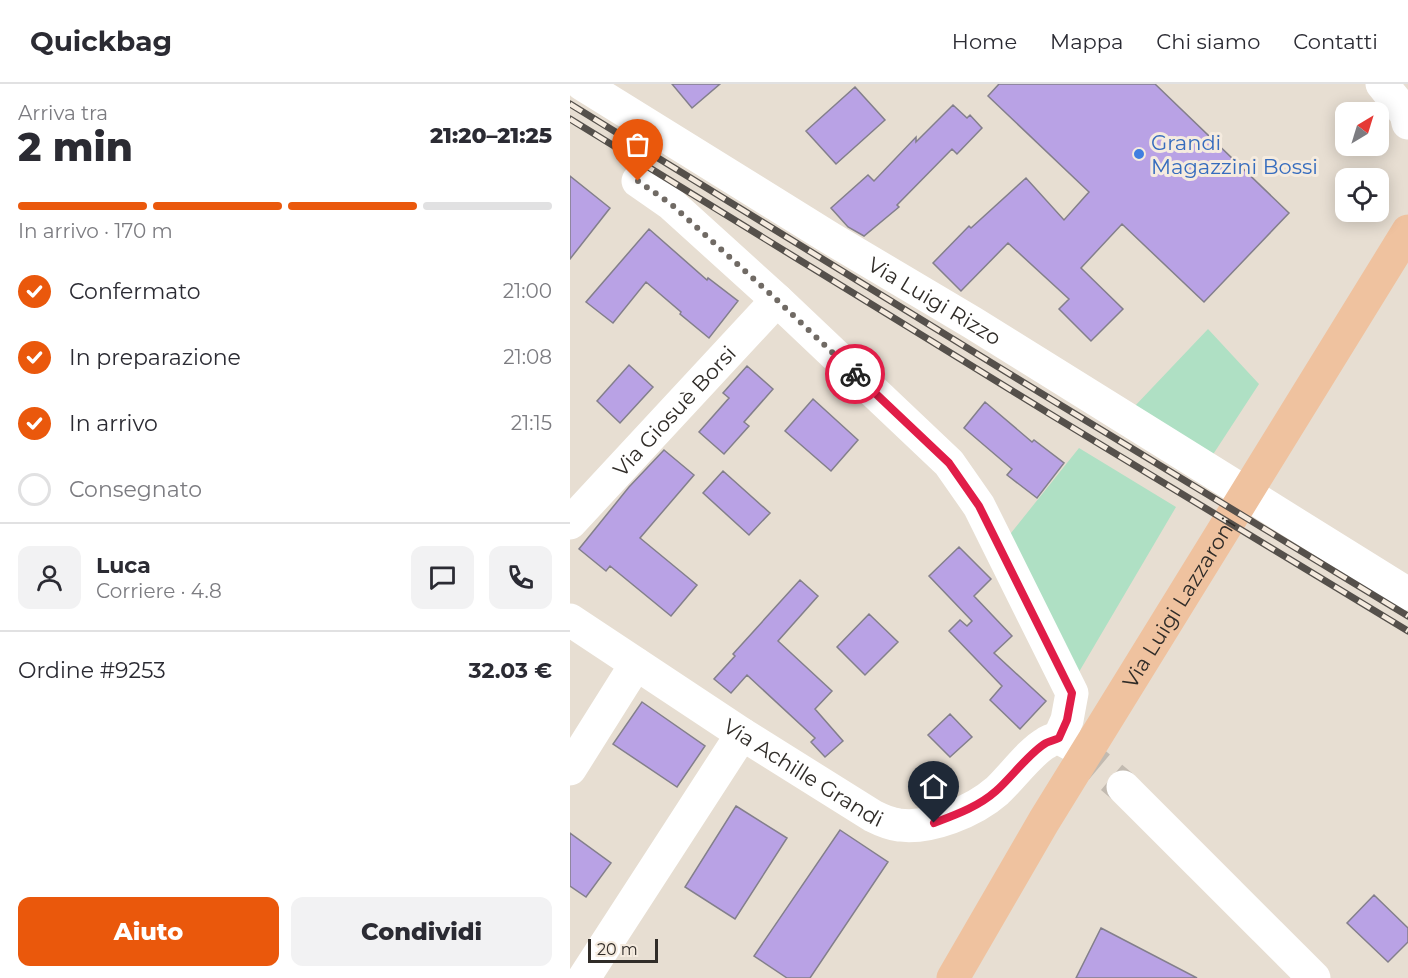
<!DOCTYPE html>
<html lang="it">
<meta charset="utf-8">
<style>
body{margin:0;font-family:Montserrat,sans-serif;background:#f2f2f3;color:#2b2b33;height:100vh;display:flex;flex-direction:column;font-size:22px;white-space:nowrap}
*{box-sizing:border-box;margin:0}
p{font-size:20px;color:#7c7c81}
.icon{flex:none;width:33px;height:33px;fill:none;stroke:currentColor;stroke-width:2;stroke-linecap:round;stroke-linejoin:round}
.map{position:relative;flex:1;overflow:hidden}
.drawer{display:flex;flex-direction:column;background:#fff;width:570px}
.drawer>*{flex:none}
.needle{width:39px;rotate:38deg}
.controls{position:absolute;left:765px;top:18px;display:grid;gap:12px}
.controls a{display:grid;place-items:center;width:54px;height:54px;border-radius:12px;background:#fff;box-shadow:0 3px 15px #0003;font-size:30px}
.scale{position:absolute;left:18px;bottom:15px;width:70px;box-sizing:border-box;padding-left:6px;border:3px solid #302c28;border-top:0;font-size:16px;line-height:21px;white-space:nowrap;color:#302c28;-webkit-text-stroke:4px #f5ebdf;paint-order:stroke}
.pin{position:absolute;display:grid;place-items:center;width:51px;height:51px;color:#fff;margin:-62px -26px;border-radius:50% 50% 50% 0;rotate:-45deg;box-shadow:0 0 6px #0007}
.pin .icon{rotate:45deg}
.courier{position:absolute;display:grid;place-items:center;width:60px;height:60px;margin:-30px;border:4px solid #e11d48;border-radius:50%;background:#fff;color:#222;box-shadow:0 2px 8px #0007}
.head em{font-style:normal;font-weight:800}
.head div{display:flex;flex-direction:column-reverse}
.head{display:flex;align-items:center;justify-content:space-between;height:102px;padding:0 18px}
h1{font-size:39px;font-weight:800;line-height:45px}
.bar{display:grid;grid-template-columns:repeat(4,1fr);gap:9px 6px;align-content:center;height:72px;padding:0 18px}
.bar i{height:8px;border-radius:4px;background:#e1e1e2}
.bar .active{background:#ea580c}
.bar p{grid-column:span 4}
.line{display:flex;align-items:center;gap:15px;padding:0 18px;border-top:2px solid #e1e1e2}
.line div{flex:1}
.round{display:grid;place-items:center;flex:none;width:63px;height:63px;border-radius:12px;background:#f2f2f3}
ol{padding:0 18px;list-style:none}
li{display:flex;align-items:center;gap:18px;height:66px}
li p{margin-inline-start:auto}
li .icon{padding:6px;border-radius:50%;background:#ea580c;color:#fff;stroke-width:4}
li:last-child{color:#7c7c81}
li i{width:33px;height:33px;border:3px solid #e1e1e2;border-radius:50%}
.action{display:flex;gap:12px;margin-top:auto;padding:12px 18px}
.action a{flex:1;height:69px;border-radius:12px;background:#ea580c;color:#fff;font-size:24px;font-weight:800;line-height:69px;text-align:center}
.action a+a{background:#f2f2f3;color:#2b2b33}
header{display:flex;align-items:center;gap:36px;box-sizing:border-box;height:84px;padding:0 30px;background:#fff;border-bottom:2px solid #e1e1e2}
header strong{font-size:28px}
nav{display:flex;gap:33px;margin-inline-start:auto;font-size:21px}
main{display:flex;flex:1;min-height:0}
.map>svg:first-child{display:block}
.green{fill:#afe0c4}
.building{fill:#b9a2e5;stroke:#837f8b;stroke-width:1.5}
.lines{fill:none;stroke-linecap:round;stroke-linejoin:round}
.minor-tunnel{stroke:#c2bab0;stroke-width:33;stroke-dasharray:33 16;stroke-linecap:butt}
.minor{stroke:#fff;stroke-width:33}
.major{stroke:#efc29f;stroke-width:33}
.rail-casing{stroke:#55504b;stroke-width:7}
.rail{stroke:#f5ebdf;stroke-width:4.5;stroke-dasharray:14;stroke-linecap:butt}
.done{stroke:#706a64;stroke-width:6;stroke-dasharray:0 10.8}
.route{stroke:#e11d48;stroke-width:8}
.shop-dot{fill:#3f7fe0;stroke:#f5ebdf;stroke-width:2}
.labels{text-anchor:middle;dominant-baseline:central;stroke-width:6;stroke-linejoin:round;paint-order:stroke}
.shop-label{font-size:21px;fill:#366cbe;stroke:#f5ebdf;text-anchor:start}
.street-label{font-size:21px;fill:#302c28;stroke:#f5ebdf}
</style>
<header>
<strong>Quickbag</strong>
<nav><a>Home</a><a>Mappa</a><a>Chi siamo</a><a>Contatti</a></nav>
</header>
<main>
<section class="drawer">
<div class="head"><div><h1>2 min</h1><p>Arriva tra</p></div><em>21:20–21:25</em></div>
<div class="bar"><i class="active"></i><i class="active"></i><i class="active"></i><i></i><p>In arrivo · 170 m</p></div>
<ol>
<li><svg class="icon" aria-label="check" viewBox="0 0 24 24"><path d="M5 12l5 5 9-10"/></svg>Confermato<p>21:00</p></li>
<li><svg class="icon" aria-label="check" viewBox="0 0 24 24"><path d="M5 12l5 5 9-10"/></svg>In preparazione<p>21:08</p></li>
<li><svg class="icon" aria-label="check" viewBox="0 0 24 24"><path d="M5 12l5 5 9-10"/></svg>In arrivo<p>21:15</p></li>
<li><i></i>Consegnato</li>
</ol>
<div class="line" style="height:108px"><a class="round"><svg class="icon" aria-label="person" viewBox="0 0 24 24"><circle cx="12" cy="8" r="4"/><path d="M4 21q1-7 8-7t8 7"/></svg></a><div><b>Luca</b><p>Corriere · 4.8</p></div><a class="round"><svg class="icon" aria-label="chat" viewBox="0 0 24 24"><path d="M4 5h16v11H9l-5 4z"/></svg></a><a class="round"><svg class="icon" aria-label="phone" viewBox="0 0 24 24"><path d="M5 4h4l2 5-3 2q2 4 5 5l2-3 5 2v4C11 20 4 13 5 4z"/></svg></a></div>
<div class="line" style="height:78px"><div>Ordine #9253</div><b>32.03 €</b></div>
<div class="action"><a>Aiuto</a><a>Condividi</a></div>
</section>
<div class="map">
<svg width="838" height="894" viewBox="0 0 838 894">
<rect width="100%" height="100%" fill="#e7ded2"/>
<!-- green -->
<path class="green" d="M 638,245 L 689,300 L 642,372 L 563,324 Z
M 509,364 L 606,423 L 506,593 L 433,459 Z"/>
<!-- building -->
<path class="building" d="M 102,0 L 150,0 L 122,24 Z
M 429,0 L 585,0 L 719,129 L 634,218 L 552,140 L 511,184 L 553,225 L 521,257 L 489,225 L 499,215 L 438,159 L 391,207 L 363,179 L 399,142 L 401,144 L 456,94 L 494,136 L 519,108 L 418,12 Z
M 285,3 L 315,36 L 266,80 L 236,47 Z
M 383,21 L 397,34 L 400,31 L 412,44 L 387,70 L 382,65 L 327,121 L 329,123 L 294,152 L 278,143 L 261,124 L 298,91 L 304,97 L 346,53 L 346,58 Z
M 0,92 L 40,124 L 0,175 Z
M 79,145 L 137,196 L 138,194 L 168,217 L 139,254 L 110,230 L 111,228 L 76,198 L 43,239 L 16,218 Z
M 59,281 L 83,303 L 50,339 L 27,317 Z
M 177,282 L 203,305 L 174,338 L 179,342 L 154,370 L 129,348 L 159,314 L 153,309 Z
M 243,315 L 288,356 L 261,387 L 215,347 Z
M 415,318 L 462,358 L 464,356 L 494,379 L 467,414 L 437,391 L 442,385 L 394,344 Z
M 94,366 L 124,391 L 70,454 L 127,501 L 101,532 L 40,482 L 36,487 L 9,465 L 59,403 Z
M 153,387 L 200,429 L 179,451 L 133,409 Z
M 389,463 L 421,495 L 404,512 L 442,552 L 424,569 L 476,617 L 450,645 L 420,616 L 432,602 L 379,547 L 390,536 L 397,542 L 402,537 L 359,492 Z
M 230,496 L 248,512 L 208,557 L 262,607 L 245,625 L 273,657 L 255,673 L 241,658 L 245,654 L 177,591 L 161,609 L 144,595 L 165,572 L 163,570 Z
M 299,530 L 328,558 L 295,591 L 267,563 Z
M 72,618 L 135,662 L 107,703 L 43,660 Z
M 380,630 L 402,653 L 380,673 L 358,651 Z
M 166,722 L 217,754 L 165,835 L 115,803 Z
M 270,746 L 318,778 L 240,894 L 217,894 L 184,872 Z
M 0,749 L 41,779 L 16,813 L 0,802 Z
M 804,811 L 838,844 L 838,858 L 818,878 L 777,839 Z
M 531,844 L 627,894 L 506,894 Z"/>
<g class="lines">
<!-- minor-tunnel -->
<path class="minor-tunnel" d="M 504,662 L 553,703"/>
<!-- minor -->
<g class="minor">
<path id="s1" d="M 12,0 L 260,154 L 403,239 L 838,510"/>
<path d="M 812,0 L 836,30 L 838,39"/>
<path d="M 68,97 L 101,120 L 207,216 L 379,379 L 409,422 L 502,609 L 497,636 L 489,654"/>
<path id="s2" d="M 0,439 L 207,216"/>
<path id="s3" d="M 0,536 L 172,650 L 303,732 C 311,736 319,740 329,741 C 360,745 403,728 427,707 C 441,694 461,667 476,659 C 480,656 485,655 489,654 L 504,662"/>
<path d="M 0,685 L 66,580"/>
<path d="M 553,703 L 744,894"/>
<path d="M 14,894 L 172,650"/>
</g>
<!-- major -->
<path class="major" id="s4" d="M 383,894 L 474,737 L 838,147"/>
<!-- rail casing -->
<g class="rail-casing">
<path id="rail" d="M 0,20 L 487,319 L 838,532
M 0,35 L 480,330 L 838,547"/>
</g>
<!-- rail -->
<use href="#rail" class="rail"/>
</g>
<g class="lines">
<!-- done -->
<path class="done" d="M 68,97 L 101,120 L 207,216 L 285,290"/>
<!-- route -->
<path class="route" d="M 285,290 L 379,379 L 409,422 L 502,609 L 497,636 L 489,654 C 485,656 480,657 476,659 C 460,668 441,694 426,707 C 408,723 385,731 364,739"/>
</g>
<!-- markers -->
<circle class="shop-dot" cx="569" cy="70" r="6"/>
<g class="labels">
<!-- shop labels -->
<g class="shop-label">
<text x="581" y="58">Grandi<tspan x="581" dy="24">Magazzini Bossi</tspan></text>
</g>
<!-- street labels -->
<g class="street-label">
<text stroke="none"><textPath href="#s1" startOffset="414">Via Luigi Rizzo</textPath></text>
<text stroke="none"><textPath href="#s2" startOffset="153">Via Giosuè Borsi</textPath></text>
<text stroke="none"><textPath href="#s4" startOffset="438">Via Luigi Lazzaroni</textPath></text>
<text stroke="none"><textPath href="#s3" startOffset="279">Via Achille Grandi</textPath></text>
</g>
</g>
</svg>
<div class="controls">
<a><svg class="needle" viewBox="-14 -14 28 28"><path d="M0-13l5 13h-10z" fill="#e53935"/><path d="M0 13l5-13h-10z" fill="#7c7c81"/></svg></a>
<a><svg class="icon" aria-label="locate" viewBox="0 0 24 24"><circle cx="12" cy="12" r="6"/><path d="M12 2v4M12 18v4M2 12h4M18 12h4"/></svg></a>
</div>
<div class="scale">20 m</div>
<div class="pin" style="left:68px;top:97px;background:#ea580c"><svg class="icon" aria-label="bag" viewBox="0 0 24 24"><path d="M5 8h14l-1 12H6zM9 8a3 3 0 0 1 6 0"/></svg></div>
<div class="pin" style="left:364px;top:739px;background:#1f2937"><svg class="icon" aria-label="home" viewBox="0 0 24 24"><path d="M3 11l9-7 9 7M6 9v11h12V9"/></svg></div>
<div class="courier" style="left:285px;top:290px"><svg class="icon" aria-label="bike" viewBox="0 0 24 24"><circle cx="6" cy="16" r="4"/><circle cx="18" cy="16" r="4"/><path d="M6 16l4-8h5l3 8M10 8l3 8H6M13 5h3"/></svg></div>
</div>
</main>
